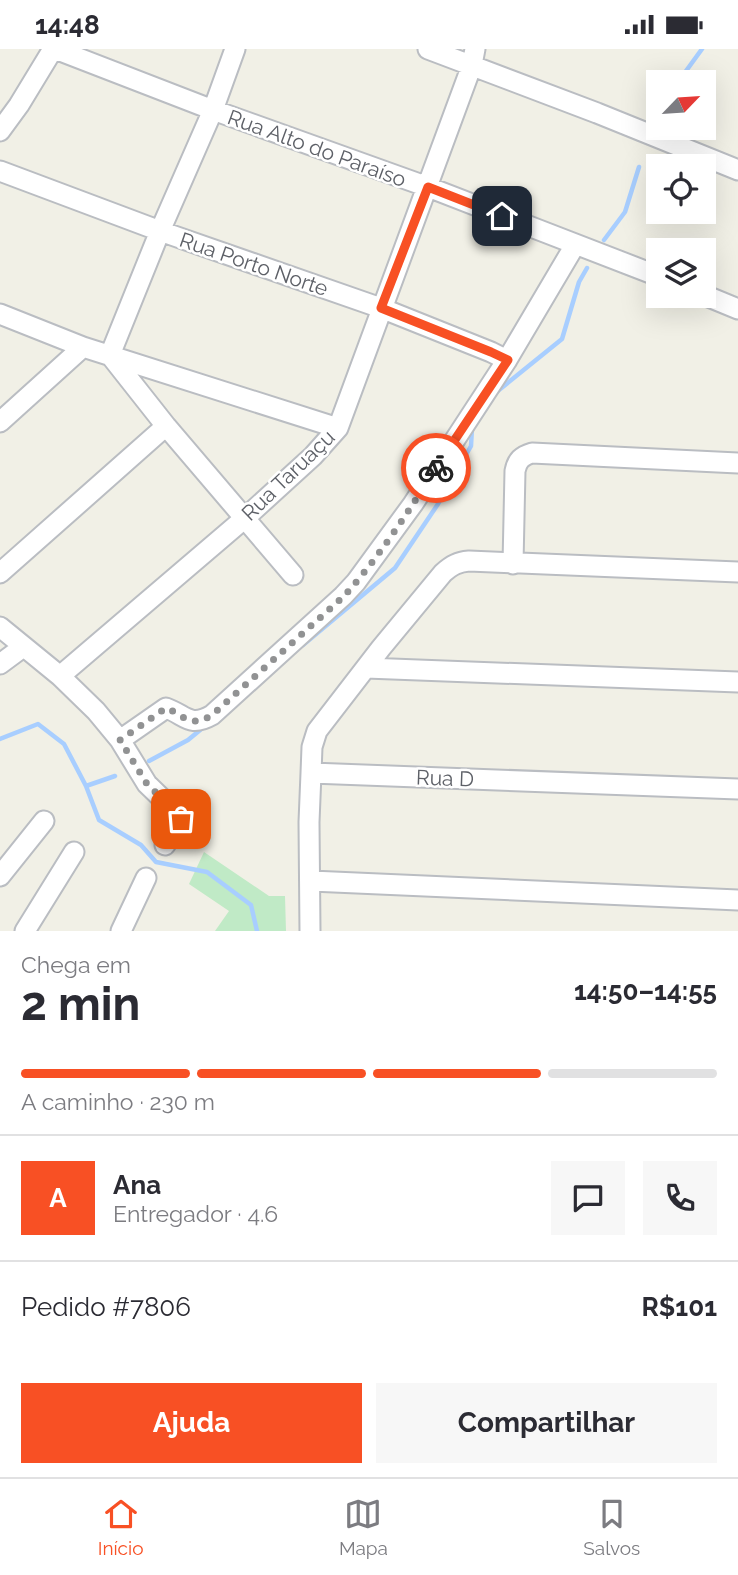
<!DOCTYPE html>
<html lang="pt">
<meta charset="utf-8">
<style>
body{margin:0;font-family:Raleway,sans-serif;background:#f7f7f7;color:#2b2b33;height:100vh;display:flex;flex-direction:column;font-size:26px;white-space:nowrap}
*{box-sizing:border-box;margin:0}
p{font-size:23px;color:#7c7c81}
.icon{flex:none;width:38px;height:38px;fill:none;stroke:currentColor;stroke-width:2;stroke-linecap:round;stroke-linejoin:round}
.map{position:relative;height:882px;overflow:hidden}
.details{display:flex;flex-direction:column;background:#fff;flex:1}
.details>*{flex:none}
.needle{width:46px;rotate:65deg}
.tools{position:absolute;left:646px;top:21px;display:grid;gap:14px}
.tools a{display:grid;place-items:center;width:70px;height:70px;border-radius:0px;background:#fff;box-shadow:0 7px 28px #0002;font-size:35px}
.pin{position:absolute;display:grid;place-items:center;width:60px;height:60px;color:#fff;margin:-30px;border-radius:14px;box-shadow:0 4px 10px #0006}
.courier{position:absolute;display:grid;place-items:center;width:70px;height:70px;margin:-35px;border:5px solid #f85024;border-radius:50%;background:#fff;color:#222;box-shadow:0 2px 9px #0007}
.headline em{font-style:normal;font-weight:700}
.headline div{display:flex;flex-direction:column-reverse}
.headline{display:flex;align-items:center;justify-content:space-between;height:119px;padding:0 21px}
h1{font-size:46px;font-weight:700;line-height:52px}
.bar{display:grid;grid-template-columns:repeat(4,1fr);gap:10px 7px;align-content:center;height:84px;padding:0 21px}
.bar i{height:9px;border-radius:5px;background:#e1e1e2}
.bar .selected{background:#f85024}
.bar p{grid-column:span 4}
.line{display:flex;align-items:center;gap:18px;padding:0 21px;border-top:2px solid #e1e1e2}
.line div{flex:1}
.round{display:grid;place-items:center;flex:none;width:74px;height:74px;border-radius:0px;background:#f7f7f7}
.primary-button{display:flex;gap:14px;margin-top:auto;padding:14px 21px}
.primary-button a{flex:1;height:80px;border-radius:0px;background:#f85024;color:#fff;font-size:28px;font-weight:700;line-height:80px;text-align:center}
.primary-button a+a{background:#f7f7f7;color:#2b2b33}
.status{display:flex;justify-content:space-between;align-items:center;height:49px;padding:0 35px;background:#fff;direction:ltr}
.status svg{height:19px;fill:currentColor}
.tabs{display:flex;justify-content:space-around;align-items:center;height:98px;border-top:2px solid #e1e1e2;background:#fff;font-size:19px;color:#7c7c81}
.tabs a{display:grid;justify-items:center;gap:4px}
.tabs .selected{color:#f85024}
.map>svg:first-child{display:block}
.green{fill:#c0eac6}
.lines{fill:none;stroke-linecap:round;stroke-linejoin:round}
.stream{stroke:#a8ceff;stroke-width:4.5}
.minor-casing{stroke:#babdc2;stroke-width:23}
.minor{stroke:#fff;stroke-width:19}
.done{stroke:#919293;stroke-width:7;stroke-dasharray:0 12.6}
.route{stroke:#f85024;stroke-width:9}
.labels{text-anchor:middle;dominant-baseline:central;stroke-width:5;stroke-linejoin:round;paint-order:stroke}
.street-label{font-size:21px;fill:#5d6067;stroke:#fff}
</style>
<div class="status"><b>14:48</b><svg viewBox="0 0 49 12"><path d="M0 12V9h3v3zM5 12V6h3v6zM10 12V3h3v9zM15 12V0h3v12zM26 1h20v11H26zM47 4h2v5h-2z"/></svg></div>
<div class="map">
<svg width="738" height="882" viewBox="0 0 738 882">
<rect width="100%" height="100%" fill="#f1f0e6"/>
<!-- green -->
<path class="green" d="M 204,803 L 269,847 L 285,847 L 286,882 L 215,882 L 229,862 L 189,835 Z"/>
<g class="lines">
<!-- stream -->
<path class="stream" d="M 678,33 L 702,0
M 604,191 L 625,163 L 639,118
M 494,345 L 562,290 L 579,233 L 587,219
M 303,596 L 395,519 L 438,455 L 471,397 L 472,379
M 0,690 L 38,675 L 64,695 L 86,737 L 99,771 L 141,796 L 156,813 L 207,823 L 251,856 L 257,882
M 149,712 L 188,691 L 205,677
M 86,737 L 115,727"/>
<!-- minor casing -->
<g class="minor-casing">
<path id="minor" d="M 55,0 L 213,61 L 428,138 L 658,227
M 428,0 L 597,64 L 738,121
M 0,82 L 19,56 L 53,0
M 0,122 L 160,182 L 381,259 L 491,303 L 507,311
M 704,246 L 738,260
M 0,265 L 83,298 L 338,379
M 110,306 L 160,182 L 213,61 L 235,0
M 110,306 L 166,377 L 293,526
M 0,373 L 83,298
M 513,515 L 515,422 C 517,411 522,407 532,404 L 738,414
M 0,524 L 166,377
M 0,578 L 60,627 L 96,662 L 120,691 L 147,735 L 178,765 L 181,770 L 165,796
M 0,615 L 23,598
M 366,619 L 738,633
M 60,627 L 245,469 L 313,407 L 338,379 L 472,16 L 475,0
M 120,691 L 166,659 C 186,666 189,679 212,666 L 343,547 L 356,533 L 413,455 L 507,311 L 575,196
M 311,724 L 312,698 L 317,682 L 381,599 L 443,524 C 452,516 458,513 469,512 L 738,523
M 0,827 L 44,772
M 311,832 L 738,851
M 25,882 L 74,803
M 121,882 L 146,829
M 310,882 L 309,773 L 311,724 L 738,740"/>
</g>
<!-- minor -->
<use href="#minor" class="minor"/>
</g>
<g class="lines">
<!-- done -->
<path class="done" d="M 181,770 L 178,765 L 147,735 L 120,691 L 166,659 L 169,660 C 187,670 193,678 212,666 L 343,548 C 378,510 408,463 436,419"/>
<!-- route -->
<path class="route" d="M 436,419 L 508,311 L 491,303 L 381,259 L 428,138 L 502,167"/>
</g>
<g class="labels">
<!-- street labels -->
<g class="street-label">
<text transform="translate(317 99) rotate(20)">Rua Alto do Paraíso</text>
<text transform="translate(254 215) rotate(19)">Rua Porto Norte</text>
<text transform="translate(288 426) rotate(-44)">Rua Taruaçu</text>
<text transform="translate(445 729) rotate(2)">Rua D</text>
</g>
</g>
</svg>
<div class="tools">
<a><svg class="needle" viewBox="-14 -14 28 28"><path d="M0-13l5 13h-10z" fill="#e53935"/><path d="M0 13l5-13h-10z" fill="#7c7c81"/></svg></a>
<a><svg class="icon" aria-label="locate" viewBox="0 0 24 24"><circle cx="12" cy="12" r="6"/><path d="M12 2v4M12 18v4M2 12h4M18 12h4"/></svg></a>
<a><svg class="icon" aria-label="layers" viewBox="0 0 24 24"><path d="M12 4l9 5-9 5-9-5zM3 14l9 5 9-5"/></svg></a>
</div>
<div class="pin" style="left:181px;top:770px;background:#ea580c"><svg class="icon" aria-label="bag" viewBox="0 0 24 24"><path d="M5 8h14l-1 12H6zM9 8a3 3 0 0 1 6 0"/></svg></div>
<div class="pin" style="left:502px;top:167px;background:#1f2937"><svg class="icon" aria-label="home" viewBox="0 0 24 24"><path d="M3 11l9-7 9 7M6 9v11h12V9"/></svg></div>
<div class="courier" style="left:436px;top:419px"><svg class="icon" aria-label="bike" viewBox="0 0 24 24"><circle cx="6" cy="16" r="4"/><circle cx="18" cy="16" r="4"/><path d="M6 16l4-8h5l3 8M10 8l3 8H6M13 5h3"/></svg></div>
</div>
<section class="details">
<div class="headline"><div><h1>2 min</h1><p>Chega em</p></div><em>14:50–14:55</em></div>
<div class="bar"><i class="selected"></i><i class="selected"></i><i class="selected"></i><i></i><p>A caminho · 230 m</p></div>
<div class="line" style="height:126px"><b class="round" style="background:#f85024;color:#fff">A</b><div><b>Ana</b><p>Entregador · 4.6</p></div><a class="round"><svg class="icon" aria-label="chat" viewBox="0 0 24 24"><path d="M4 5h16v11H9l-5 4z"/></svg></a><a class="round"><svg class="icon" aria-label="phone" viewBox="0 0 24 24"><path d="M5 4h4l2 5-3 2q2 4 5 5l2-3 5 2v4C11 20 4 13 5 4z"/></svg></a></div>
<div class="line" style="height:91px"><div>Pedido #7806</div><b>R$101</b></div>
<div class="primary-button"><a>Ajuda</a><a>Compartilhar</a></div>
</section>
<nav class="tabs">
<a class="selected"><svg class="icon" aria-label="home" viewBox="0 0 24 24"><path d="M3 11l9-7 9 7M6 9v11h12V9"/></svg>Início</a>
<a><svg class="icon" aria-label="map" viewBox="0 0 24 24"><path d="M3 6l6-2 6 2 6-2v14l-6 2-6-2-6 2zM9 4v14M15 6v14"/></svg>Mapa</a>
<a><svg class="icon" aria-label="saved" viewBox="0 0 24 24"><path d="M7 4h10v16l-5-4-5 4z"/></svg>Salvos</a>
</nav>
